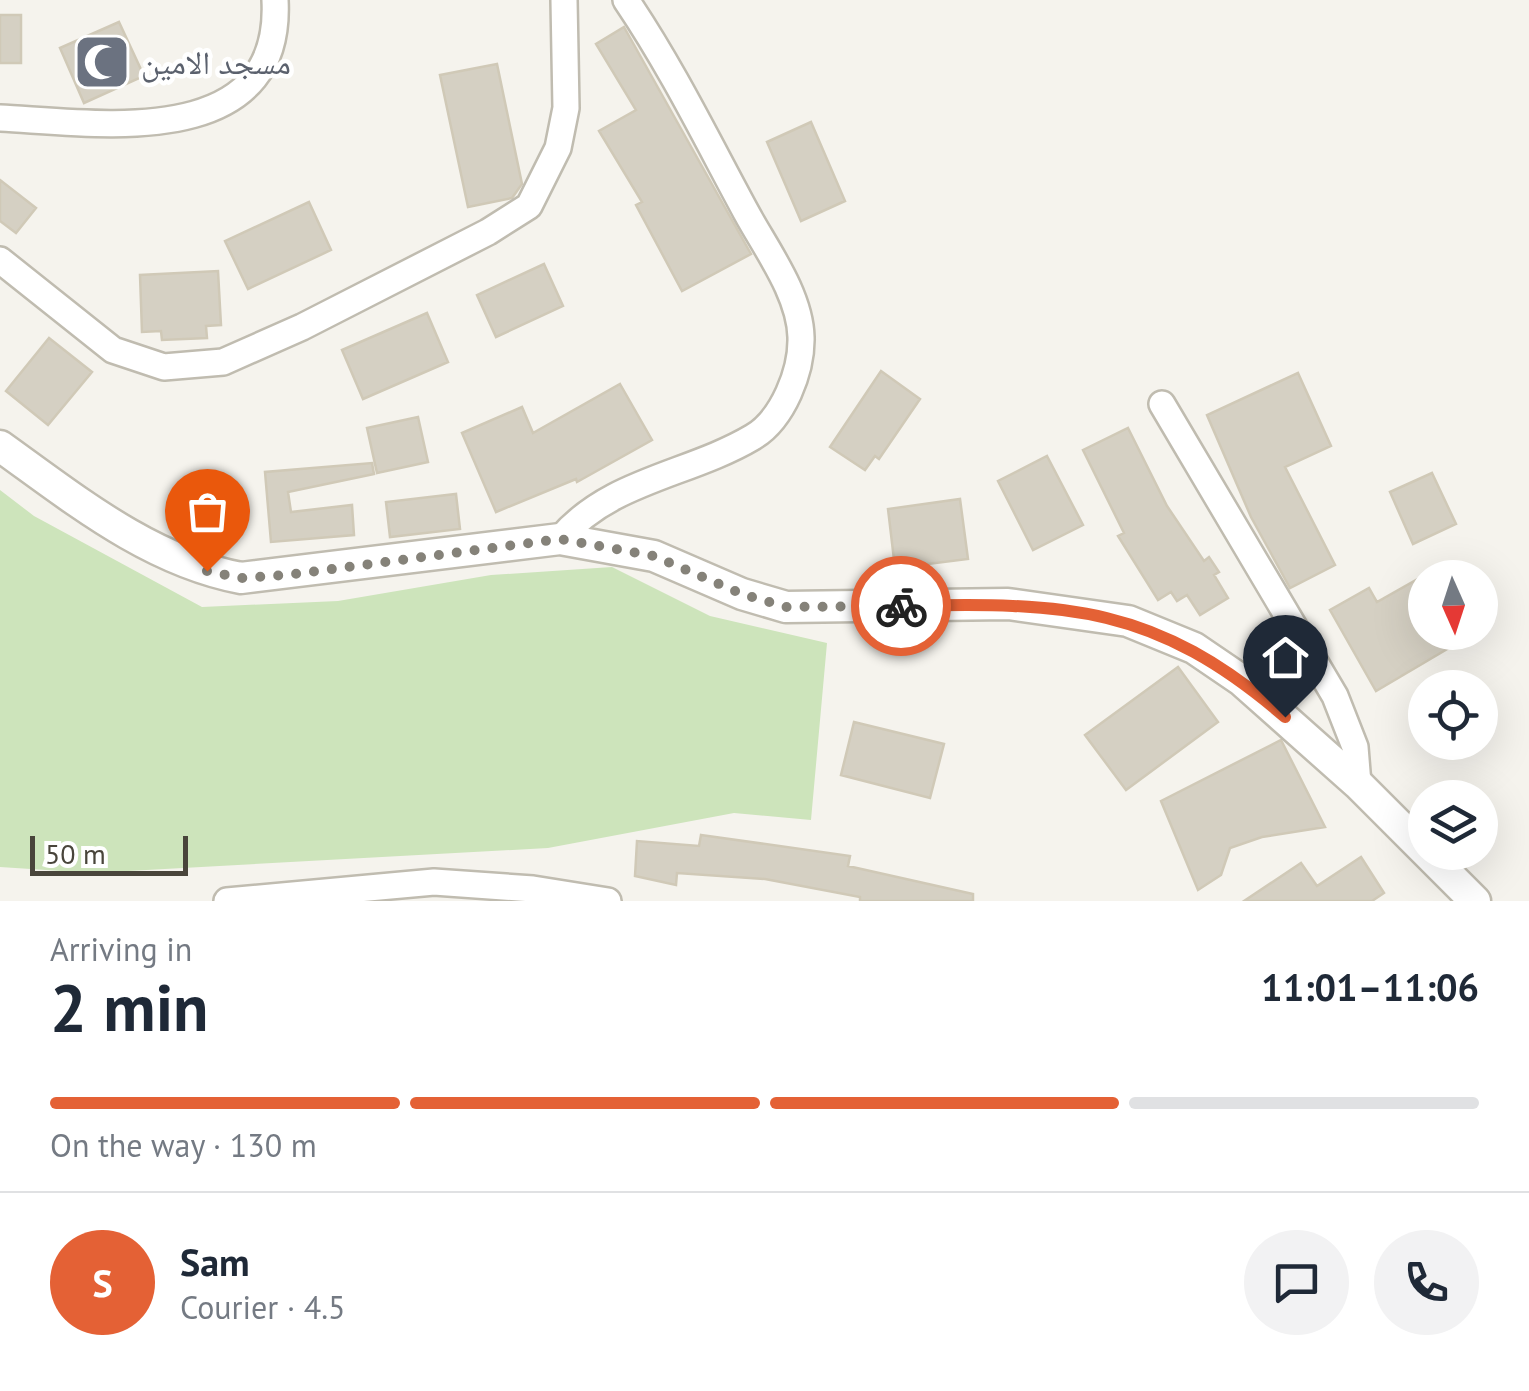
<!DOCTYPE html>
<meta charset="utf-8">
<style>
body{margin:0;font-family:"PT Sans","Noto Naskh Arabic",sans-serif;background:#f2f2f3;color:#1f2937;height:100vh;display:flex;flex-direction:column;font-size:38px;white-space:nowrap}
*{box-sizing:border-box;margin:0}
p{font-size:32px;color:#747a83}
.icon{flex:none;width:55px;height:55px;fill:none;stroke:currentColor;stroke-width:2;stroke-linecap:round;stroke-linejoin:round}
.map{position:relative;height:901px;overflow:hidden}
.details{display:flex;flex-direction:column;background:#fff;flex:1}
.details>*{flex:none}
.needle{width:65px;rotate:177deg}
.controls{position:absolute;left:1408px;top:560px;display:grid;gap:20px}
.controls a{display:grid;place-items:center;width:90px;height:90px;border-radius:50%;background:#fff;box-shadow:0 10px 40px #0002;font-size:50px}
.scale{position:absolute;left:30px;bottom:25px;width:158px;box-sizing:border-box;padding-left:10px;border:5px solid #49453b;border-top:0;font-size:28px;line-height:35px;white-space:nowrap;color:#49453b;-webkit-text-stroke:8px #fff;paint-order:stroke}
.pin{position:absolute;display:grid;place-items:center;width:85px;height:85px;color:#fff;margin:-102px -42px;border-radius:50% 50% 50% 0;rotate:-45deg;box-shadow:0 0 10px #0007}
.pin .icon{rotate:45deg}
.courier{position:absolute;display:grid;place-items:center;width:100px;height:100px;margin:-50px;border:8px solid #e46135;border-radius:50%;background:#fff;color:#222;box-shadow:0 2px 12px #0007}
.head em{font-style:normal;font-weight:600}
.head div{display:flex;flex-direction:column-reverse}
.head{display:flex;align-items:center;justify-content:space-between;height:170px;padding:0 50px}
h1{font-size:65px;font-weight:600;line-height:75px}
.bar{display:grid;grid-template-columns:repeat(4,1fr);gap:15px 10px;align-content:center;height:120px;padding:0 50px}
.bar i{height:12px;border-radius:8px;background:#e0e1e3}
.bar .current{background:#e46135}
.bar p{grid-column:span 4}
.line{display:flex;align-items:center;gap:25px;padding:0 50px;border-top:2px solid #e0e1e3}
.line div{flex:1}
.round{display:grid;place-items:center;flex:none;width:105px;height:105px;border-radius:52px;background:#f2f2f3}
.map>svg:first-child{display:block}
.green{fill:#cde4bb}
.building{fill:#d5d0c3;stroke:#d0c9b7;stroke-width:2.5}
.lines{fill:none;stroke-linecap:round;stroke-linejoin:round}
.minor-casing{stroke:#c0bcb0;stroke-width:30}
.tertiary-casing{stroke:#c0bcb0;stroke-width:35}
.minor{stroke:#fff;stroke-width:25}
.tertiary{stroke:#fff;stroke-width:30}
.done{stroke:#858279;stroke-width:10;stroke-dasharray:0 18}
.route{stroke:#e46135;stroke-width:12}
.labels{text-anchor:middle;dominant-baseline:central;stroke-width:9;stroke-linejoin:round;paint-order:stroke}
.worship-label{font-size:32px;fill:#5b616d;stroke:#fff;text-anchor:start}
</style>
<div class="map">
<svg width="1529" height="901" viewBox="0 0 1529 901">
<rect width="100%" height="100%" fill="#f5f3ed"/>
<!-- green -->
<path class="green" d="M 0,490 L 34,516 L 202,607 L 338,601 L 491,575 L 612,567 L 710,616 L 827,643 L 811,820 L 734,813 L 548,848 L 92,873 L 0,867 Z"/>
<!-- building -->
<path class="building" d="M 0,15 L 21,15 L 21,63 L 0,63 Z
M 119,22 L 144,76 L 84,103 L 60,48 Z
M 624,27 L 751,254 L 682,291 L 636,205 L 642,202 L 599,131 L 636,110 L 596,44 Z
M 497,64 L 522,184 L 512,198 L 468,207 L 440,75 Z
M 811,122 L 845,201 L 801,221 L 767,142 Z
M 0,180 L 36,208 L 16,233 L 0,221 Z
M 309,202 L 331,250 L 248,289 L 225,241 Z
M 544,264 L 563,306 L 496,337 L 477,295 Z
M 218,271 L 221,325 L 206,326 L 207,338 L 162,340 L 161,331 L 142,332 L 140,275 Z
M 427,313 L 448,362 L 363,399 L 342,350 Z
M 49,338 L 92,372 L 48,425 L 6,391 Z
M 881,371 L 920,399 L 879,459 L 875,456 L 865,470 L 830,447 Z
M 1298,373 L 1331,446 L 1285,467 L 1335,565 L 1290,588 L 1251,517 L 1207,415 Z
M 620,384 L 652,440 L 577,482 L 576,479 L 496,512 L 462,433 L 522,407 L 533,433 Z
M 418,417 L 428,462 L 377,473 L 367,428 Z
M 1128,428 L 1167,506 L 1204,561 L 1209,557 L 1219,572 L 1214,575 L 1228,598 L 1200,615 L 1187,595 L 1177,601 L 1171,592 L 1158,600 L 1118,536 L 1124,533 L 1083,450 Z
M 1047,456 L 1083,525 L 1033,550 L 998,481 Z
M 372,463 L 374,474 L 288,492 L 291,512 L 352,505 L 354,535 L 271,542 L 265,472 Z
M 1432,473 L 1456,524 L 1413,544 L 1390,492 Z
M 456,494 L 460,529 L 390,537 L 386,502 Z
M 960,499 L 968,559 L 895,568 L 888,509 Z
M 1425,575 L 1425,632 L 1476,632 L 1376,691 L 1330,610 L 1369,588 L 1377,602 Z
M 1178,667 L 1218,722 L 1126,790 L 1085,735 Z
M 854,722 L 944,744 L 930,798 L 841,775 Z
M 1281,740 L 1325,827 L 1262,837 L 1230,848 L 1221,875 L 1198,890 L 1161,801 Z
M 701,835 L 850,856 L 848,866 L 973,894 L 973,901 L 860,901 L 860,897 L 765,879 L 677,873 L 676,885 L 635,876 L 637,841 L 699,846 Z
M 1361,857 L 1384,893 L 1372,901 L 1244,901 L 1301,863 L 1317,886 Z"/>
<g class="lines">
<!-- minor casing -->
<g class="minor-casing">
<path id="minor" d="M 0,118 C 97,123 283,153 275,0
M 0,260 L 113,350 L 164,367 L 223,362 L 302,327 L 488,232 L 529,206 L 558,148 L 566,108 L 564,0
M 1162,404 L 1335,696 L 1355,747 L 1358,784
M 560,539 C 610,480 689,475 753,437 C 783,419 802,371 801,337 C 800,294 766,249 746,212 C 707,140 672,68 626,0
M 227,901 L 434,882 L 533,889 L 608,901"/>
</g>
<!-- tertiary casing -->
<g class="tertiary-casing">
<path id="tertiary" d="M 0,446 C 74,499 150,561 241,578 L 560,539 L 654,556 L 742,594 L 786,607 L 1008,604 L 1128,621 L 1194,648 L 1241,680 L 1358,784 L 1475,901"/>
</g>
<!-- minor -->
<use href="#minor" class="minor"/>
<!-- tertiary -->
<use href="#tertiary" class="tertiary"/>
</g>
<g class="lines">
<!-- done -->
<path class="done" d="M 207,571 L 241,578 L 287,575 L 560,539 L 654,556 L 742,594 L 786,607 L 901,606"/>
<!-- route -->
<path class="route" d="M 901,606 C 1067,602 1155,605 1285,717"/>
</g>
<!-- icons -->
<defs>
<g id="mosque-square" transform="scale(2.875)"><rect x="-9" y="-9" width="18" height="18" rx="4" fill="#6b7280" stroke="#fff"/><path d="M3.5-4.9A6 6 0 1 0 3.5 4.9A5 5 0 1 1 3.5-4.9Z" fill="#fff"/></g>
</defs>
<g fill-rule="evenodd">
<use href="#mosque-square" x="102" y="62"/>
</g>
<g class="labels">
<!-- worship labels -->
<g class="worship-label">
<text x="141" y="62">مسجد الامين</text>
</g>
</g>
</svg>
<div class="controls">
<a><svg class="needle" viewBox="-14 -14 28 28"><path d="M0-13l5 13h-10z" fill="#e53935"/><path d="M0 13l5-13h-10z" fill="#747a83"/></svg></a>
<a><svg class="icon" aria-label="locate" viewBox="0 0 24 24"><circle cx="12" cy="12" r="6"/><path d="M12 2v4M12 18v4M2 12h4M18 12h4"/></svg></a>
<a><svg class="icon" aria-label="layers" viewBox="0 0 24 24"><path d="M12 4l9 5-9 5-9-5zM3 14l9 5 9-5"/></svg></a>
</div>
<div class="scale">50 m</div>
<div class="pin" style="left:207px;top:571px;background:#ea580c"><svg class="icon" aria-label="bag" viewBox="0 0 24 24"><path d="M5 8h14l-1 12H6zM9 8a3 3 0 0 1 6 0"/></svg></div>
<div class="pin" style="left:1285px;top:717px;background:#1f2937"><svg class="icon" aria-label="home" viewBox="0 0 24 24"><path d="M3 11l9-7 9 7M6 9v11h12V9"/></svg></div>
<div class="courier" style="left:901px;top:606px"><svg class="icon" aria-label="bike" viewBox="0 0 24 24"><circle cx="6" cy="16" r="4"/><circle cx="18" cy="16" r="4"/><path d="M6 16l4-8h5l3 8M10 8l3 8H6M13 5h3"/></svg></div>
</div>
<section class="details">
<div class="head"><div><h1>2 min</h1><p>Arriving in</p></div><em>11:01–11:06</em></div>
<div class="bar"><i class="current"></i><i class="current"></i><i class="current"></i><i></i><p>On the way · 130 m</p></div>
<div class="line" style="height:180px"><b class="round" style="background:#e46135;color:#fff">S</b><div><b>Sam</b><p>Courier · 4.5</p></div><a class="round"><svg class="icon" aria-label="chat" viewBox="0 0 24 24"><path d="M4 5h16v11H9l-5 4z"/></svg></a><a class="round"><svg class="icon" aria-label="phone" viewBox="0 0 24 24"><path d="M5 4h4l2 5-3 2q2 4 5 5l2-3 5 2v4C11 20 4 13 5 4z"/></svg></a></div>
</section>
